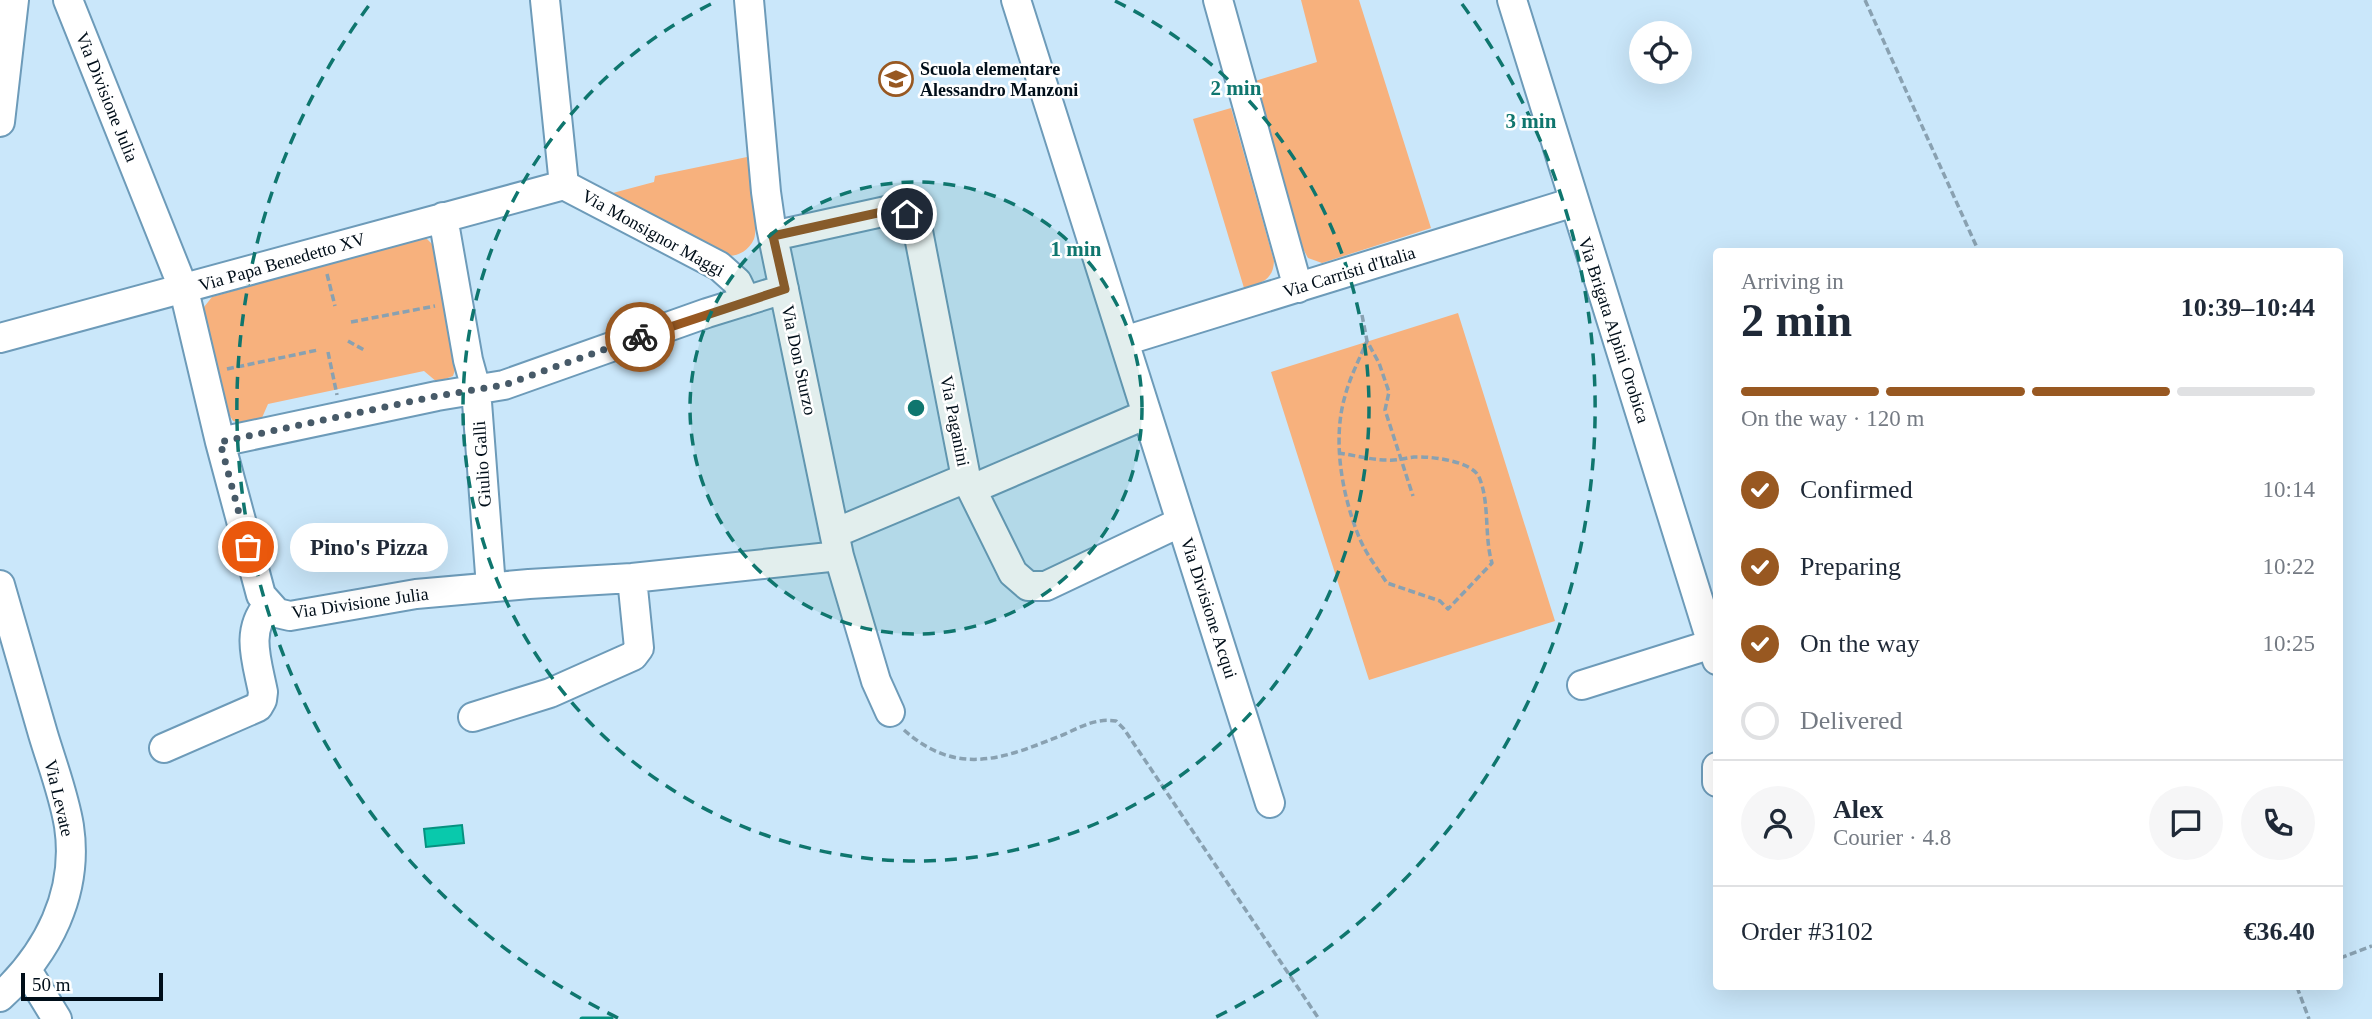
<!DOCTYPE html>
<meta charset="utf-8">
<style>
body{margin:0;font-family:Georgia,serif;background:#f6f6f7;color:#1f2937;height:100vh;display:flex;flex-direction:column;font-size:26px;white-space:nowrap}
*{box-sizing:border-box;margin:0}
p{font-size:23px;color:#747a83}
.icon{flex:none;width:38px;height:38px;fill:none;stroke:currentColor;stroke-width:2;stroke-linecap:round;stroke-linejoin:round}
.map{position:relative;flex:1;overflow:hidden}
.side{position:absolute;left:1713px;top:248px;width:630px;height:742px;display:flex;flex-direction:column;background:#fff;border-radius:7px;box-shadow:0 7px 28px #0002}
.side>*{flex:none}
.tools{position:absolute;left:1629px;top:21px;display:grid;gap:14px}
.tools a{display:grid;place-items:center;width:63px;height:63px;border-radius:50%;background:#fff;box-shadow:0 7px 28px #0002;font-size:35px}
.scale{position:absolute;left:21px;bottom:18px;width:142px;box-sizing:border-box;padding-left:7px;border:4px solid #000e19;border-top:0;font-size:19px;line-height:24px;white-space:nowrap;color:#000e19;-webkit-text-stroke:5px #fff;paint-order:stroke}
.pin{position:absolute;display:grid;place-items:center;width:60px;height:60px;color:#fff;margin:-30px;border:4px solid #fff;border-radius:50%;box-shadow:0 2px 7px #0007}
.courier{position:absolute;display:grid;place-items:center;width:70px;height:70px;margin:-35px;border:5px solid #985821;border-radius:50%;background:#fff;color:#222;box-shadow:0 2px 9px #0007}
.bubble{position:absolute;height:49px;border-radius:24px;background:#fff;box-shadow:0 7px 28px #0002;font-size:23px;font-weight:700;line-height:49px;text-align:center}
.overview em{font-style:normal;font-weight:700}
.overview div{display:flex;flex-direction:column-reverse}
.overview{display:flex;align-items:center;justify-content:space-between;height:119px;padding:0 28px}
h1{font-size:46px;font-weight:700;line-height:52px}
.bar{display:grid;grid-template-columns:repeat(4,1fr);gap:10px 7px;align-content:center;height:84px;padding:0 28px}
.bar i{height:9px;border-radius:5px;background:#e0e1e3}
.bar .on{background:#985821}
.bar p{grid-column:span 4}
.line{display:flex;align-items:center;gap:18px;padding:0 28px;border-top:2px solid #e0e1e3}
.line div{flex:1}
.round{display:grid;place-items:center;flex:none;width:74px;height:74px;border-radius:37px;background:#f6f6f7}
ol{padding:0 28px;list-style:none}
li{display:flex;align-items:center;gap:21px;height:77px}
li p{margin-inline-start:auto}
li .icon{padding:7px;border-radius:50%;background:#985821;color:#fff;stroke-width:4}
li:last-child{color:#747a83}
li i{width:38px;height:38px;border:4px solid #e0e1e3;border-radius:50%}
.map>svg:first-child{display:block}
.green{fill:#f7b17d}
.water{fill:#09c9ac;stroke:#069180;stroke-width:2}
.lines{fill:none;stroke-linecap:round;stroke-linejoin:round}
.stream{stroke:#069180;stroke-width:5}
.minor-casing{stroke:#6d9bb9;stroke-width:32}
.path{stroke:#89a1b1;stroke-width:3.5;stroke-dasharray:7 3.5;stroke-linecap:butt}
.minor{stroke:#fff;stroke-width:28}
.done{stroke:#475a68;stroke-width:7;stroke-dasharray:0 12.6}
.route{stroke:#985821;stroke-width:9}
.ring{fill:none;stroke:#0f766e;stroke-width:3.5;stroke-dasharray:12 9}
.labels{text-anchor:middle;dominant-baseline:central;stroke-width:5;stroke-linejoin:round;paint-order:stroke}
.poi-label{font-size:18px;font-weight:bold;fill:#000e19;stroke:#fff;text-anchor:start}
.street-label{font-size:18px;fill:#000e19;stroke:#fff}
.centre{fill:#0f766e;stroke:#fff;stroke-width:3.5}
.ring-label{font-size:21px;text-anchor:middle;font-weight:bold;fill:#0f766e;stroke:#fff;stroke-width:5;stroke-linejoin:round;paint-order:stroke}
</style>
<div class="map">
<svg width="2372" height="1019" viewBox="0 0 2372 1019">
<rect width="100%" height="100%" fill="#cae7fa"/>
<!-- green -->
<path class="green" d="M 1301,0 L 1359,0 L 1431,228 L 1322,263 L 1308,258 L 1301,245 L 1255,81 L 1317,62 Z
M 1231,108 L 1274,261 C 1273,281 1261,283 1244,288 L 1193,119 Z
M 747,157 C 749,173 759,226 754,239 C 749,250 739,256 728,256 L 609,194 L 654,182 L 655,176 Z
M 421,237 L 426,238 L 434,246 L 456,367 L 453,376 L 437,382 L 424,371 L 268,404 L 261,420 L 244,424 L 233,421 L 227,411 L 204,312 L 204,307 L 212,297 Z
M 1458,313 L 1555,621 L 1369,680 L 1271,372 Z"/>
<!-- water -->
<path class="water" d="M 462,825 L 464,843 L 426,847 L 424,829 Z"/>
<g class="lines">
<!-- stream -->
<path class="stream" d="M 582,1019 L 611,1019"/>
<!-- minor casing -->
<g class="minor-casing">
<path id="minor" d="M 68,0 L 184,290 L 220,442 L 261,595 L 277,613 L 290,616 L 416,594 L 529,584 L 632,578 L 839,556
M 545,0 L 564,185 L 719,266 L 737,282 L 746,301
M 749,0 L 766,192 L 771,227 L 839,556 L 876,681 L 890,712
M 1016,0 L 1270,803
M 1218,0 L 1298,288
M 1512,0 L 1717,660
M 0,122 L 14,0
M 443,217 L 468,360 L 476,389 L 491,587
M 773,236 L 891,210 C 906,209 913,218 918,231 L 966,478 L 1013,573 L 1028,586 L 1046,586 L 1181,522
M 0,338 L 564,185
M 1124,341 L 1574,202
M 220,442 L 437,396 L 504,385 L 707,313 L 784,289
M 972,489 L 1147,414
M 835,533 L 966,478
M 0,585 C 14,635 29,684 43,734 C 52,764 64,795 69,826 C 79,893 48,953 0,997
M 1582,685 L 1712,644
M 473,717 L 550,693 L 633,656 L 639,648 L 632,578
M 164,748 L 258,707 L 262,700 L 263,692 C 257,661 245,631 268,605
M 1717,767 L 1717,782
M 27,970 L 57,1019"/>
</g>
<!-- path -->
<path class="path" d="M 1865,0 L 1979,252
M 327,274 L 335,306
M 1362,315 L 1367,341 L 1379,363 L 1389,392 L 1385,410 L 1413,496
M 351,322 L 435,306
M 348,341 L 364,350
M 328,352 L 337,395
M 227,369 L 318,350
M 1338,453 C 1354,455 1371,460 1387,460 C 1396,461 1405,458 1414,457 C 1430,456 1472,461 1479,477 C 1490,502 1484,537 1492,563 L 1448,609 L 1440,601 L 1387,583 C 1377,568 1366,554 1359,537 C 1342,495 1332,440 1345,396 C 1350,377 1359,360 1367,341
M 904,730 C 959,779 1007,757 1065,734 C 1082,726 1097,718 1116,721 L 1124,729 L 1319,1019
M 2340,958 L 2372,946
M 2297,987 L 2309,1019"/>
<!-- minor -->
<use href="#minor" class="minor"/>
</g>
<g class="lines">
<!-- done -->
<path class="done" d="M 248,547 L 220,442 L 437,396 L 504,385 L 640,337"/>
<!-- route -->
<path class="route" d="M 640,337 L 785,289 L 773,236 L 891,210 L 902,210 L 907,214"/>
</g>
<!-- distance rings -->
<circle cx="916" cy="408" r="226" fill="#0f766e" fill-opacity=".12"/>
<g class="ring">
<circle cx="916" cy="408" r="226"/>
<path d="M1115 1A453 453 0 1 1 717 1"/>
<path d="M618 1018A679 679 0 0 1 370 4M1462 4A679 679 0 0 1 1214 1018"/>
</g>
<!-- icons -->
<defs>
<g id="school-ring" transform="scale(1.75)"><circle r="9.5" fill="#fff" stroke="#985821" stroke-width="1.5"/><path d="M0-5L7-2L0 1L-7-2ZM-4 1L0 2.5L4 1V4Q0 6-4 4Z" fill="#985821"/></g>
</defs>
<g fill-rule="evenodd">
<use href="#school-ring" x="896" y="79"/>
</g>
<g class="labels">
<!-- poi labels -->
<g class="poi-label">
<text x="920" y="69">Scuola elementare<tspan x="920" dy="21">Alessandro Manzoni</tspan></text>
</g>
<!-- street labels -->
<g class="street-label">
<text transform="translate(107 97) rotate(68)">Via Divisione Julia</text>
<text transform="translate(653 233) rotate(29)">Via Monsignor Maggi</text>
<text transform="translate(282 262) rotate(-16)">Via Papa Benedetto XV</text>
<text transform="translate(1349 272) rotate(-17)">Via Carristi d'Italia</text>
<text transform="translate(1614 330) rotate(72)">Via Brigata Alpini Orobica</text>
<text transform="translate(799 360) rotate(78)">Via Don Sturzo</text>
<text transform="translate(955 421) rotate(79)">Via Paganini</text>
<text transform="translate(482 464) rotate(-94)">Giulio Galli</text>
<text transform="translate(360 603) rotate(-8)">Via Divisione Julia</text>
<text transform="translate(1209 608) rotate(72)">Via Divisione Acqui</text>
<text transform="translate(59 798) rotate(77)">Via Levate</text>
</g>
</g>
<circle cx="916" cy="408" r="10" class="centre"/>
<g class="ring-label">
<text x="1236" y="95">2 min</text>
<text x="1531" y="128">3 min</text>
<text x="1076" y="256">1 min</text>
</g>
</svg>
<div class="tools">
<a><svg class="icon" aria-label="locate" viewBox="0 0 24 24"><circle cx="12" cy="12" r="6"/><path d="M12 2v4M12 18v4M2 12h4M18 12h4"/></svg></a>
</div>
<div class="scale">50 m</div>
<div class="pin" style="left:248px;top:547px;background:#ea580c"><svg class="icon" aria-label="bag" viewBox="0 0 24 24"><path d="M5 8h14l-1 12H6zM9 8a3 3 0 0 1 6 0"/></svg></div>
<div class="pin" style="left:907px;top:214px;background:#1f2937"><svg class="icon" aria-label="home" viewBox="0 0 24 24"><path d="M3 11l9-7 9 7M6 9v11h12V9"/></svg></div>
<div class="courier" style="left:640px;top:337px"><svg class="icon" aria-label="bike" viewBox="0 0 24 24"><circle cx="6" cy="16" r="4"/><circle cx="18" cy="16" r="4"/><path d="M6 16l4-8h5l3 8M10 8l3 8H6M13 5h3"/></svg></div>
<div class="bubble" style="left:290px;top:523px;width:158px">Pino's Pizza</div>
<section class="side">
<div class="overview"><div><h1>2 min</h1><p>Arriving in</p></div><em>10:39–10:44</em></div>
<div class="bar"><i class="on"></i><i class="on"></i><i class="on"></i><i></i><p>On the way · 120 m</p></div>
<ol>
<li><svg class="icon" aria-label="check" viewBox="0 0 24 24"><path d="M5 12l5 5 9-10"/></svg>Confirmed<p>10:14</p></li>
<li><svg class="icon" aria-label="check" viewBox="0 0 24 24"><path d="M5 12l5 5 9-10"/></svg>Preparing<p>10:22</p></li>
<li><svg class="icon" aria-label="check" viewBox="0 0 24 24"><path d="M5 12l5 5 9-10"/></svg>On the way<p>10:25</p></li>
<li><i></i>Delivered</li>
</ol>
<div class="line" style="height:126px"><a class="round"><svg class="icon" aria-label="person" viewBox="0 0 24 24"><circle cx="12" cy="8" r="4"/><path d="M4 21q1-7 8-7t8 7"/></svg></a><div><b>Alex</b><p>Courier · 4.8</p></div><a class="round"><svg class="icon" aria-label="chat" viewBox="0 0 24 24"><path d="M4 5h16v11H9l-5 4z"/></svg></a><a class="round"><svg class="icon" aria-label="phone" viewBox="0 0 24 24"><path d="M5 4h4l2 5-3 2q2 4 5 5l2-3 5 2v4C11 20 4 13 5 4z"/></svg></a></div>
<div class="line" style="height:91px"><div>Order #3102</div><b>€36.40</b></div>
</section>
</div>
